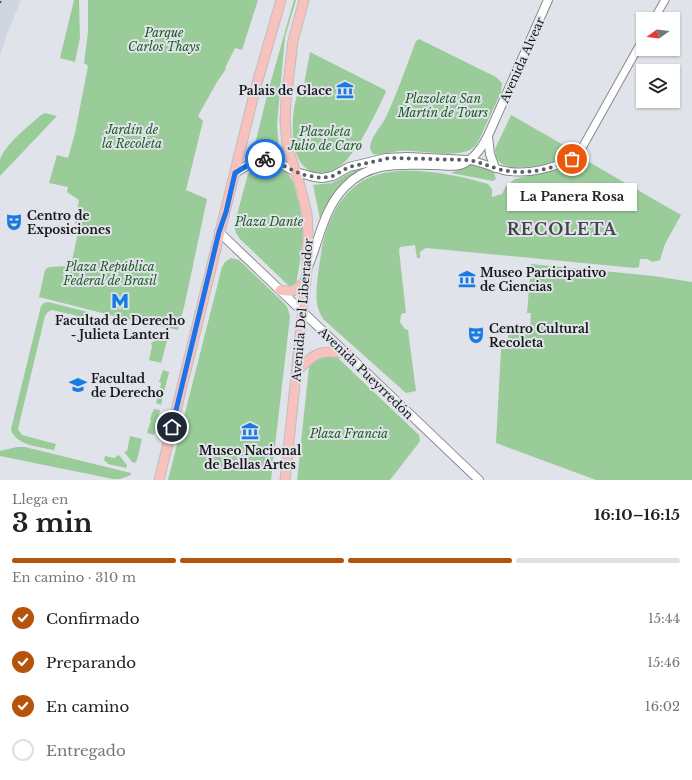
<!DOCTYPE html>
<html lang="es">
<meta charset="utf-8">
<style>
body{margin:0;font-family:"Libre Baskerville",serif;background:#f2f2f2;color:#222;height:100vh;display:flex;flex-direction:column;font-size:15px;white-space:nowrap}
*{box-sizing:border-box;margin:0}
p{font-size:13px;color:#767676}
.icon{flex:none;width:22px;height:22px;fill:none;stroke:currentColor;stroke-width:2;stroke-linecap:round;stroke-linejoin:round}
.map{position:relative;height:480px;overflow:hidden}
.panel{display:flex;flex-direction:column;background:#fff;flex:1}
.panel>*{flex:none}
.needle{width:26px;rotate:255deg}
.tools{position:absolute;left:636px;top:12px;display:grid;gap:8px}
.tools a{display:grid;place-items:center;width:44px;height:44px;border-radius:0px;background:#fff;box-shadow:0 1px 3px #0004;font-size:20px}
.pin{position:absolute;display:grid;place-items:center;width:34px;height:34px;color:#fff;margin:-17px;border:2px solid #fff;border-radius:50%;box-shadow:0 1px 4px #0007}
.courier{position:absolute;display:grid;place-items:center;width:40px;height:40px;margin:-20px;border:3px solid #1a73e8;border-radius:50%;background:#fff;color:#222;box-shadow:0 1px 5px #0007}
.bubble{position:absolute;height:28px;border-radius:0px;background:#fff;box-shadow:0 1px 3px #0004;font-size:13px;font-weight:700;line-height:28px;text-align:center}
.summary em{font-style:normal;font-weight:700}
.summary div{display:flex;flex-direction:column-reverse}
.summary{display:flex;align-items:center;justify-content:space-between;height:68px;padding:0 12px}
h1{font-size:26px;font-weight:700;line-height:30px}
.bar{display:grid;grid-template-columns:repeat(4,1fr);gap:6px 4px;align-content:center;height:48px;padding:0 12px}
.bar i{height:5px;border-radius:3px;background:#e0e0e0}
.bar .current{background:#b45309}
.bar p{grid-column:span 4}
ol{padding:0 12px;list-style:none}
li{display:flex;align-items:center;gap:12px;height:44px}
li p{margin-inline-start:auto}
li .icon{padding:4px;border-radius:50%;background:#b45309;color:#fff;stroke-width:4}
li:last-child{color:#767676}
li i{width:22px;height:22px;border:2px solid #e0e0e0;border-radius:50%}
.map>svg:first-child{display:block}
.built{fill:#cfd6e2}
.green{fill:#9acc9a}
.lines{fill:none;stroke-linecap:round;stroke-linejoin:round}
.tertiary-casing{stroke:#86898d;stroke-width:9}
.secondary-casing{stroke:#86898d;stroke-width:10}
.primary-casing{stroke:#bebebf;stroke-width:11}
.tertiary{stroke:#fff;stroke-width:7}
.secondary{stroke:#fff;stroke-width:8}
.primary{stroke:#f7c2be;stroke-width:9}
.rail{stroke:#3a3c3f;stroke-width:2;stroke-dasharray:2 4;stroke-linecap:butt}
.done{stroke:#5d5e62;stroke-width:4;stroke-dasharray:0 7.2}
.route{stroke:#1a73e8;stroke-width:5}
.labels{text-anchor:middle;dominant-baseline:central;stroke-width:4;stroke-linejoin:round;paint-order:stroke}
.park-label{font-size:12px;font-style:italic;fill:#1c5c23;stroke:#e0e3e9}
.street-label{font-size:12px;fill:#161719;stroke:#e0e3e9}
.poi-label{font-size:12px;font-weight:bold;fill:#161719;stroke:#e0e3e9;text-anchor:start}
.district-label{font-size:16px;font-weight:bold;letter-spacing:1px;fill:#424449;stroke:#e0e3e9}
</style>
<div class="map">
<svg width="692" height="480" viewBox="0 0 692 480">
<rect width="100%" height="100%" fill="#e0e3e9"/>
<!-- built -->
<path class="built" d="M 0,0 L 21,0 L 7,34 L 0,56 Z"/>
<!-- green -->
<path class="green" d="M 74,0 L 79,0 L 80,38 L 75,62 L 60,58 Z
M 88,0 L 258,0 L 242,50 L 235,48 L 225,68 L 226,69 L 217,82 L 198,116 L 203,121 L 186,190 L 207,199 L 185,303 L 178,330 L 114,316 L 39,297 L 45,270 L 49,267 L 71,266 L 79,227 L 75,223 L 79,200 L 67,192 L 68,187 L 49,183 L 57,155 L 68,158 L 75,133 L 88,66 L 84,63 L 88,32 Z
M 294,0 L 296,0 L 285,37 L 277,124 L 279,151 L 277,152 L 264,152 L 254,155 L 253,153 L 267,95 Z
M 419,39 L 496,77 L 502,83 L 501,92 L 479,140 C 476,145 473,149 467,151 C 448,158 419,149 398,151 C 390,152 381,156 373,154 L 370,149 C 370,138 380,128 385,119 C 397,94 406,67 416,41 Z
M 310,52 L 385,90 L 386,92 C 375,114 357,156 336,169 C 331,172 324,173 318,173 C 288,171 290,116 297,96 L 302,96 Z
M 45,113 L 57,116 L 0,176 C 0,171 0,164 0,160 C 3,146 30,125 41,115 Z
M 511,115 L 569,148 C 567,151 565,156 562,158 C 550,166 517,170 504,165 C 497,162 495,155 495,149 Z
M 582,158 L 681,215 L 665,244 L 660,260 L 653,262 L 647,259 L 640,259 L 639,267 L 635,268 L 426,248 L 420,252 L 420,258 L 417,258 L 415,245 L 400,247 L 399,250 L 406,313 L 403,313 L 401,315 L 400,322 L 405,329 L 408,330 L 416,391 L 406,393 L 323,319 C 321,315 319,312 318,308 C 314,297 319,266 321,254 C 325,226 338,195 364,180 C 396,162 455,174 488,184 L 492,189 L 492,197 L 502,194 L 506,186 L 515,179 L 563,168 L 575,163 Z
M 471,164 L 493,170 L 496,179 L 493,181 L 451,173 Z
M 267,165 C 274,167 282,168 287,173 C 293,179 295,188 297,196 C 300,206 302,218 303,229 C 303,248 299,267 296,285 L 290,287 L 240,239 L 236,233 L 234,226 L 248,174 C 253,166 259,166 267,165 Z
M 360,167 L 367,167 C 342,178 331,195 320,219 L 313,185 L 332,183 Z
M 231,258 L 239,260 L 285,304 L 288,309 L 290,317 L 271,480 L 168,480 L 222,267 L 225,262 Z
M 531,264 L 654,276 L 692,282 L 692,480 L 596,480 L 496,443 L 501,349 L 507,349 L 509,327 L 530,328 L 531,313 L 527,313 Z
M 48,302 L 88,312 L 87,318 L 52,310 L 48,312 L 45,316 L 18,429 L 22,435 L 56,444 L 54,450 C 40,447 14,445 11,429 L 41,306 L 44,303 Z
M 161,338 L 165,338 L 167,341 L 161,363 L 149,360 L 152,346 L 151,343 Z
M 324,356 L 338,358 L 419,435 L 420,441 L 418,444 L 390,480 L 297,480 L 309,367 L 312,362 Z
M 163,370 L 169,372 L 161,405 L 156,403 L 157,399 L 155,398 L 157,389 L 160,389 L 161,383 L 159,382 Z
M 154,409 L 160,410 L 154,435 L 147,433 L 151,420 L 150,420 L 152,412 L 153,412 Z
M 130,436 L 142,439 L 137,460 L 135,463 L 132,462 L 124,452 L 127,451 Z
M 17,447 L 25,447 L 131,473 L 131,475 L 120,479 L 113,479 L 0,456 L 0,451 Z
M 119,455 L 127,465 L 126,468 L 108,464 L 104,460 L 105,456 L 114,458 Z"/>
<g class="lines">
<!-- tertiary casing -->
<g class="tertiary-casing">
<path id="tertiary" d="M 654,19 L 665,0
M 469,160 C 480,162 491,167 502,170 C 527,176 556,168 578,155 L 643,39"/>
</g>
<!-- secondary casing -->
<g class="secondary-casing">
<path id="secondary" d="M 488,137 L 490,154 L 495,168
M 235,173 L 253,162 L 266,158 L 275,161 L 296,172 L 314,177 L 322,178 L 333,176 L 349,167 L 386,158 L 407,157 L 468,160
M 219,232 L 479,480
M 307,269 C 319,242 323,209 345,187 C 371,160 402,165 436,165 C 443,165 453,167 460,165 C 475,160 485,143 491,129 L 548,0"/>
</g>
<!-- primary casing -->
<g class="primary-casing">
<path id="primary" d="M 280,290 C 294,293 297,290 306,280
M 297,371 C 315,352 322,349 347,354
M 159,480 L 254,94 L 281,0
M 285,480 L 307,270 L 308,234 L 307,214 L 301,189 L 287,145 L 285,120 L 286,101 L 293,41 L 304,0"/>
</g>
<!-- tertiary -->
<use href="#tertiary" class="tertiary"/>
<!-- secondary -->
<use href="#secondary" class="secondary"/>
<!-- primary -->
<use href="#primary" class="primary"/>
<!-- rail -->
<path class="rail" d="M 0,3 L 1,0"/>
</g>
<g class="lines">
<!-- done -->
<path class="done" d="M 265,159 L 271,159 L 292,170 L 304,175 L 322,178 L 333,176 L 349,167 L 390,158 L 469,160 C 480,162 490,167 502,170 C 524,175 552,170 572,159"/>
<!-- route -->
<path class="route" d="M 172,427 L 219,232 L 226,212 L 235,173 L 253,162 L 265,159"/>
</g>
<!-- icons -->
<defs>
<g id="museum-bare" transform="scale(1.38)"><path d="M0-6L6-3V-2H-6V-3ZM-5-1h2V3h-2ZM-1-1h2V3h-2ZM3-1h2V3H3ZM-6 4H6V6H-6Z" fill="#177be3" stroke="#e0e3e9" stroke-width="2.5" paint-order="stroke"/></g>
<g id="theatre-bare" transform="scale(1.38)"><path d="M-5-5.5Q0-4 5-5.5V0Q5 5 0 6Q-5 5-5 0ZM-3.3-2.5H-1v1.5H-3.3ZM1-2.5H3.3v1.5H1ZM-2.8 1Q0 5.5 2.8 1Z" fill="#177be3" stroke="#e0e3e9" stroke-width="2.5" paint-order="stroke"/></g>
<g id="metro-bare" transform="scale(1.38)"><path d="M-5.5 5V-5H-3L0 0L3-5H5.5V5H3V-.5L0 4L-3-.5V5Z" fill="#177be3" stroke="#e0e3e9" stroke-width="2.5" paint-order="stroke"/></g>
<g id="university-bare" transform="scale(1.38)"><path d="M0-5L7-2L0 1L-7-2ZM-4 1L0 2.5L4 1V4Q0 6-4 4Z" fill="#177be3" stroke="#e0e3e9" stroke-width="2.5" paint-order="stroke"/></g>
</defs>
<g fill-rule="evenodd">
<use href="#museum-bare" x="345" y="90"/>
<use href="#theatre-bare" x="14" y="222"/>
<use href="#museum-bare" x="467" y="279"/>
<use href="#metro-bare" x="120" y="301"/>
<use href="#theatre-bare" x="476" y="335"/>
<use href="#university-bare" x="78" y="385"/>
<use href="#museum-bare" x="250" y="431"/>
</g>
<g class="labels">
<!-- park labels -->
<g class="park-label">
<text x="164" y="32">Parque<tspan x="164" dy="14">Carlos Thays</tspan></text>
<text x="443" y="98">Plazoleta San<tspan x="443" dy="14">Martín de Tours</tspan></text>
<text x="132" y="129">Jardín de<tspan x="132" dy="14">la Recoleta</tspan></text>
<text x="325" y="131">Plazoleta<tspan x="325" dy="14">Julio de Caro</tspan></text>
<text x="269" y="221">Plaza Dante</text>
<text x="110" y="266">Plaza República<tspan x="110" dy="14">Federal de Brasil</tspan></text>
<text x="349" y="433">Plaza Francia</text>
</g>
<!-- street labels -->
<g class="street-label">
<text transform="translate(522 60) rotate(-66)">Avenida Alvear</text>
<text transform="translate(302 310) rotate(-85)">Avenida Del Libertador</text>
<text transform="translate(366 373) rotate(44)">Avenida Pueyrredón</text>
</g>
<!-- poi labels -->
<g class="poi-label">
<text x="332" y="90" text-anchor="end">Palais de Glace</text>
<text x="27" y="215">Centro de<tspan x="27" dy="14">Exposiciones</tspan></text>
<text x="480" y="272">Museo Participativo<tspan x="480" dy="14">de Ciencias</tspan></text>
<text x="120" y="320" text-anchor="middle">Facultad de Derecho<tspan x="120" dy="14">- Julieta Lanteri</tspan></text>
<text x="489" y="328">Centro Cultural<tspan x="489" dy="14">Recoleta</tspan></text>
<text x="91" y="378">Facultad<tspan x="91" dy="14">de Derecho</tspan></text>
<text x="250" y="450" text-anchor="middle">Museo Nacional<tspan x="250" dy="14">de Bellas Artes</tspan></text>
</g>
<!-- district labels -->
<g class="district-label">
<text x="562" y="229">RECOLETA</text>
</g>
</g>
</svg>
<div class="tools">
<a><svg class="needle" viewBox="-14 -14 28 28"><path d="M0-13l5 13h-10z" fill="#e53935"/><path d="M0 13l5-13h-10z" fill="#767676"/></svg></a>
<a><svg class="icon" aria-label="layers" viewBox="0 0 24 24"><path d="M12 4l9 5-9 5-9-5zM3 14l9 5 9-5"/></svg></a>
</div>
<div class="pin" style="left:572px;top:159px;background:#ea580c"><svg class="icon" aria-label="bag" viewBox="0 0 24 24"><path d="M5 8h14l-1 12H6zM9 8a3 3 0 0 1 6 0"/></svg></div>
<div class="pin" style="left:172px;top:427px;background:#1f2937"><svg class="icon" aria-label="home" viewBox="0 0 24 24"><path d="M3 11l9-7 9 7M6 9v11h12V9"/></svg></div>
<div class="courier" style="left:265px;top:159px"><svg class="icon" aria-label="bike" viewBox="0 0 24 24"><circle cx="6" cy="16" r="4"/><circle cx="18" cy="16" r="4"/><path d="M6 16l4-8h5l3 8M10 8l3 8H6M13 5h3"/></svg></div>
<div class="bubble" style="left:507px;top:183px;width:130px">La Panera Rosa</div>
</div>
<section class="panel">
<div class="summary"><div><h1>3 min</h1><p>Llega en</p></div><em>16:10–16:15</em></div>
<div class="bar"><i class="current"></i><i class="current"></i><i class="current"></i><i></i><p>En camino · 310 m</p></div>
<ol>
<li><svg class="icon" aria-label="check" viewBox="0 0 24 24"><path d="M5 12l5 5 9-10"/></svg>Confirmado<p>15:44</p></li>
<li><svg class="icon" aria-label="check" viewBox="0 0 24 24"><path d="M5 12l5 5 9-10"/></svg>Preparando<p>15:46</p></li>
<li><svg class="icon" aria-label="check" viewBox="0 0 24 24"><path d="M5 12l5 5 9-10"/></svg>En camino<p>16:02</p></li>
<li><i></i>Entregado</li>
</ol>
</section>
